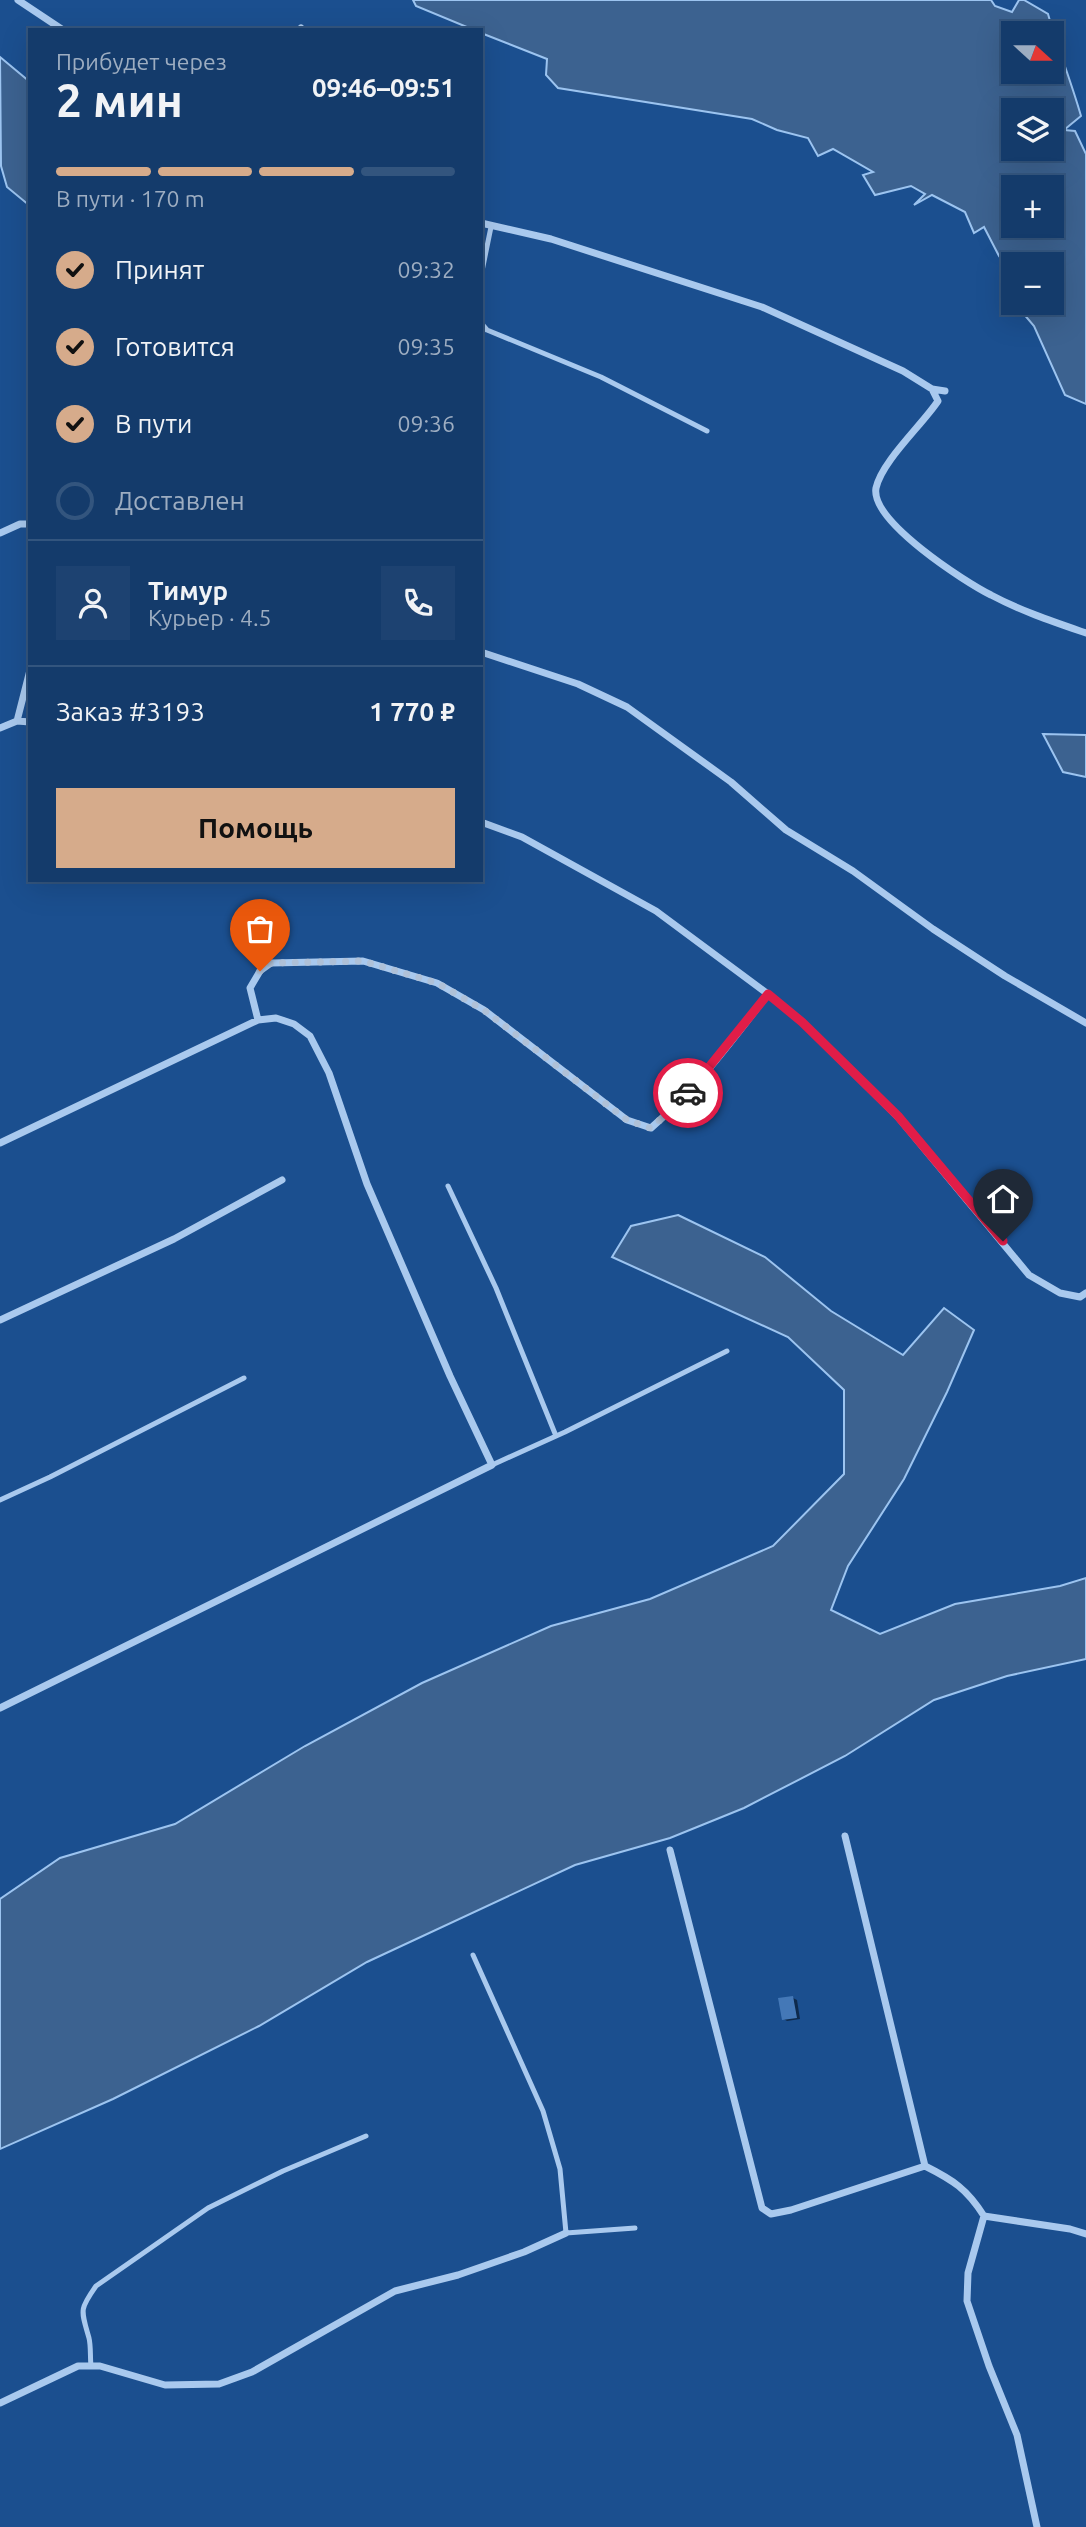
<!DOCTYPE html>
<html lang="ru">
<meta charset="utf-8">
<style>
body{margin:0;font-family:Ubuntu,sans-serif;background:#1d4271;color:#f1f3f6;height:100vh;display:flex;flex-direction:column;font-size:26px;white-space:nowrap}
*{box-sizing:border-box;margin:0}
p{font-size:23px;color:#9dadc1}
.icon{flex:none;width:38px;height:38px;fill:none;stroke:currentColor;stroke-width:2;stroke-linecap:round;stroke-linejoin:round}
.map{position:relative;flex:1;overflow:hidden}
.drawer{position:absolute;left:28px;top:28px;width:455px;height:854px;display:flex;flex-direction:column;background:#143b6b;border-radius:0px;box-shadow:0 7px 28px #0002,0 0 0 2px #33557e}
.drawer>*{flex:none}
.needle{width:46px;rotate:111deg}
.controls{position:absolute;left:1001px;top:21px;display:grid;gap:14px}
.controls a{display:grid;place-items:center;width:63px;height:63px;border-radius:0px;background:#143b6b;box-shadow:0 7px 28px #0002,0 0 0 2px #33557e;font-size:35px}
.pin{position:absolute;display:grid;place-items:center;width:60px;height:60px;color:#fff;margin:-72px -30px;border-radius:50% 50% 50% 0;rotate:-45deg;box-shadow:0 0 7px #0007}
.pin .icon{rotate:45deg}
.courier{position:absolute;display:grid;place-items:center;width:70px;height:70px;margin:-35px;border:5px solid #e11d48;border-radius:50%;background:#fff;color:#222;box-shadow:0 2px 9px #0007}
.head em{font-style:normal;font-weight:700}
.head div{display:flex;flex-direction:column-reverse}
.head{display:flex;align-items:center;justify-content:space-between;height:119px;padding:0 28px}
h1{font-size:46px;font-weight:700;line-height:52px}
.bar{display:grid;grid-template-columns:repeat(4,1fr);gap:10px 7px;align-content:center;height:84px;padding:0 28px}
.bar i{height:9px;border-radius:5px;background:#33557e}
.bar .selected{background:#d6ab8b}
.bar p{grid-column:span 4}
.line{display:flex;align-items:center;gap:18px;padding:0 28px;border-top:2px solid #33557e}
.line div{flex:1}
.round{display:grid;place-items:center;flex:none;width:74px;height:74px;border-radius:0px;background:#1d4271}
ol{padding:0 28px;list-style:none}
li{display:flex;align-items:center;gap:21px;height:77px}
li p{margin-inline-start:auto}
li .icon{padding:7px;border-radius:50%;background:#d6ab8b;color:#111;stroke-width:4}
li:last-child{color:#9dadc1}
li i{width:38px;height:38px;border:4px solid #33557e;border-radius:50%}
.cta{display:flex;gap:14px;margin-top:auto;padding:14px 28px}
.cta a{flex:1;height:80px;border-radius:0px;background:#d6ab8b;color:#111;font-size:28px;font-weight:700;line-height:80px;text-align:center}
.map>svg:first-child{display:block}
.water{fill:#3c6290;stroke:#9cc4f0;stroke-width:2;fill-rule:evenodd}
.shadow{fill:#0007}
.building{fill:#4478b7}
.lines{fill:none;stroke-linecap:round;stroke-linejoin:round}
.service{stroke:#a9c9ee;stroke-width:5}
.minor{stroke:#a9c9ee;stroke-width:7}
.done{stroke:#afc1d8;stroke-width:7;stroke-dasharray:0 12.6}
.route{stroke:#e11d48;stroke-width:9}
</style>
<div class="map">
<svg width="1086" height="2527" viewBox="0 0 1086 2527">
<rect width="100%" height="100%" fill="#1b4f8f"/>
<!-- water -->
<path class="water" d="M 413,0 L 991,0 L 995,6 L 1012,12 L 1019,0 L 1024,0 L 1048,14 C 1058,49 1071,81 1081,116 L 1064,130 L 1075,131 L 1086,154 L 1086,404 L 1065,395 L 1034,326 L 1017,306 L 1016,303 L 1052,303 L 1052,264 L 1013,264 L 1013,280 L 1013,275 L 999,256 L 984,227 L 974,233 L 965,212 L 932,195 L 914,205 L 925,194 L 911,186 L 875,195 L 863,175 L 873,172 L 833,149 L 818,156 L 808,138 L 777,130 L 752,119 L 558,88 L 546,75 L 547,59 L 481,33 L 481,30 L 474,30 L 416,6 ZM 1013,33 L 1052,33 L 1052,72 L 1013,72 ZM 1013,110 L 1052,110 L 1052,149 L 1013,149 ZM 1052,187 L 1052,226 L 1013,226 L 1013,187 Z
M 0,57 L 30,82 L 30,206 L 7,187 L 1,166 Z
M 1043,734 L 1086,735 L 1086,777 L 1063,772 Z
M 678,1215 L 765,1257 L 831,1311 L 903,1355 L 944,1308 L 974,1330 L 947,1392 L 904,1479 L 848,1566 L 831,1610 L 880,1634 L 955,1604 L 1060,1586 L 1086,1578 L 1086,1659 L 1007,1676 L 934,1700 L 845,1756 L 744,1808 L 670,1838 L 575,1865 L 367,1962 L 259,2026 L 113,2099 L 0,2149 L 0,1899 L 60,1858 L 175,1824 L 305,1746 L 422,1683 L 551,1626 L 650,1599 L 773,1546 L 844,1474 L 844,1390 L 788,1337 L 612,1257 L 631,1226 Z"/>
<!-- shadow -->
<path class="shadow" d="M 793,1998 L 797,2000 L 800,2019 L 787,2021 L 784,2019 Z"/>
<!-- building -->
<path class="building" d="M 793,1996 L 797,2018 L 782,2020 L 778,1998 Z"/>
<g class="lines">
<!-- service -->
<path class="service" d="M 481,276 L 491,227
M 481,323 L 487,330 L 601,377 L 707,431
M 448,1186 L 496,1288 L 556,1436
M 492,1465 L 565,1432 L 727,1351
M 0,1500 L 50,1477 L 244,1378
M 473,1955 L 543,2111 L 560,2169 L 566,2233 L 635,2228
M 91,2366 C 90,2357 91,2346 89,2338 C 81,2310 79,2310 96,2286 L 208,2208 L 283,2171 L 366,2136"/>
<!-- minor -->
<path class="minor" d="M 18,0 L 63,30
M 299,30 L 301,28
M 481,223 L 551,239 L 762,307 L 903,371 L 932,389 L 945,391
M 932,389 L 938,401 C 922,425 882,461 876,488 C 870,521 965,582 991,595 C 1021,611 1054,622 1086,633
M 0,533 L 20,524 L 30,524
M 481,652 L 578,684 L 627,707 L 731,782 L 786,830 L 853,871 L 933,929 L 1005,976 L 1086,1023
M 17,721 L 30,670
M 0,728 L 17,721 L 30,722
M 481,822 L 522,837 L 656,911 L 768,994 L 802,1022 L 898,1117 L 1029,1275 L 1060,1293 L 1080,1297 L 1086,1293
M 0,1143 L 258,1020 L 250,988 L 260,971 L 271,963 L 363,961 L 437,983 L 484,1010 L 627,1120 L 651,1128 C 696,1089 732,1041 768,994
M 0,1320 L 174,1239 L 282,1180
M 0,1708 L 492,1465 L 450,1376 L 367,1184 L 329,1073 L 310,1036 L 294,1024 L 276,1018 L 258,1020
M 845,1836 L 925,2166 C 953,2180 967,2189 984,2216 L 1070,2229 L 1086,2234
M 670,1850 L 762,2208 L 771,2214 L 791,2210 L 925,2166
M 984,2216 L 968,2273 L 967,2301 L 989,2366 L 1017,2435 L 1037,2527
M 0,2403 L 78,2366 L 100,2366 L 165,2385 L 219,2384 L 252,2372 L 395,2291 L 458,2275 L 524,2252 L 566,2233"/>
</g>
<g class="lines">
<!-- done -->
<path class="done" d="M 260,971 L 271,963 L 363,961 L 437,983 L 484,1010 L 627,1120 L 650,1128 L 677,1106 L 688,1093"/>
<!-- route -->
<path class="route" d="M 688,1093 L 768,994 L 802,1022 L 898,1116 L 1003,1241"/>
</g>
</svg>
<div class="controls">
<a><svg class="needle" viewBox="-14 -14 28 28"><path d="M0-13l5 13h-10z" fill="#e53935"/><path d="M0 13l5-13h-10z" fill="#9dadc1"/></svg></a>
<a><svg class="icon" aria-label="layers" viewBox="0 0 24 24"><path d="M12 4l9 5-9 5-9-5zM3 14l9 5 9-5"/></svg></a>
<a>+</a>
<a>−</a>
</div>
<div class="pin" style="left:260px;top:971px;background:#ea580c"><svg class="icon" aria-label="bag" viewBox="0 0 24 24"><path d="M5 8h14l-1 12H6zM9 8a3 3 0 0 1 6 0"/></svg></div>
<div class="pin" style="left:1003px;top:1241px;background:#1f2937"><svg class="icon" aria-label="home" viewBox="0 0 24 24"><path d="M3 11l9-7 9 7M6 9v11h12V9"/></svg></div>
<div class="courier" style="left:688px;top:1093px"><svg class="icon" aria-label="car" viewBox="0 0 24 24"><path d="M5 17H2v-5l4-1 3-4h7l3 4 3 1v5h-3M9 17h6M6 11h13"/><circle cx="7" cy="17" r="2"/><circle cx="17" cy="17" r="2"/></svg></div>
<section class="drawer">
<div class="head"><div><h1>2 мин</h1><p>Прибудет через</p></div><em>09:46–09:51</em></div>
<div class="bar"><i class="selected"></i><i class="selected"></i><i class="selected"></i><i></i><p>В пути · 170 m</p></div>
<ol>
<li><svg class="icon" aria-label="check" viewBox="0 0 24 24"><path d="M5 12l5 5 9-10"/></svg>Принят<p>09:32</p></li>
<li><svg class="icon" aria-label="check" viewBox="0 0 24 24"><path d="M5 12l5 5 9-10"/></svg>Готовится<p>09:35</p></li>
<li><svg class="icon" aria-label="check" viewBox="0 0 24 24"><path d="M5 12l5 5 9-10"/></svg>В пути<p>09:36</p></li>
<li><i></i>Доставлен</li>
</ol>
<div class="line" style="height:126px"><a class="round"><svg class="icon" aria-label="person" viewBox="0 0 24 24"><circle cx="12" cy="8" r="4"/><path d="M4 21q1-7 8-7t8 7"/></svg></a><div><b>Тимур</b><p>Курьер · 4.5</p></div><a class="round"><svg class="icon" aria-label="phone" viewBox="0 0 24 24"><path d="M5 4h4l2 5-3 2q2 4 5 5l2-3 5 2v4C11 20 4 13 5 4z"/></svg></a></div>
<div class="line" style="height:91px"><div>Заказ #3193</div><b>1 770 ₽</b></div>
<div class="cta"><a>Помощь</a></div>
</section>
</div>
